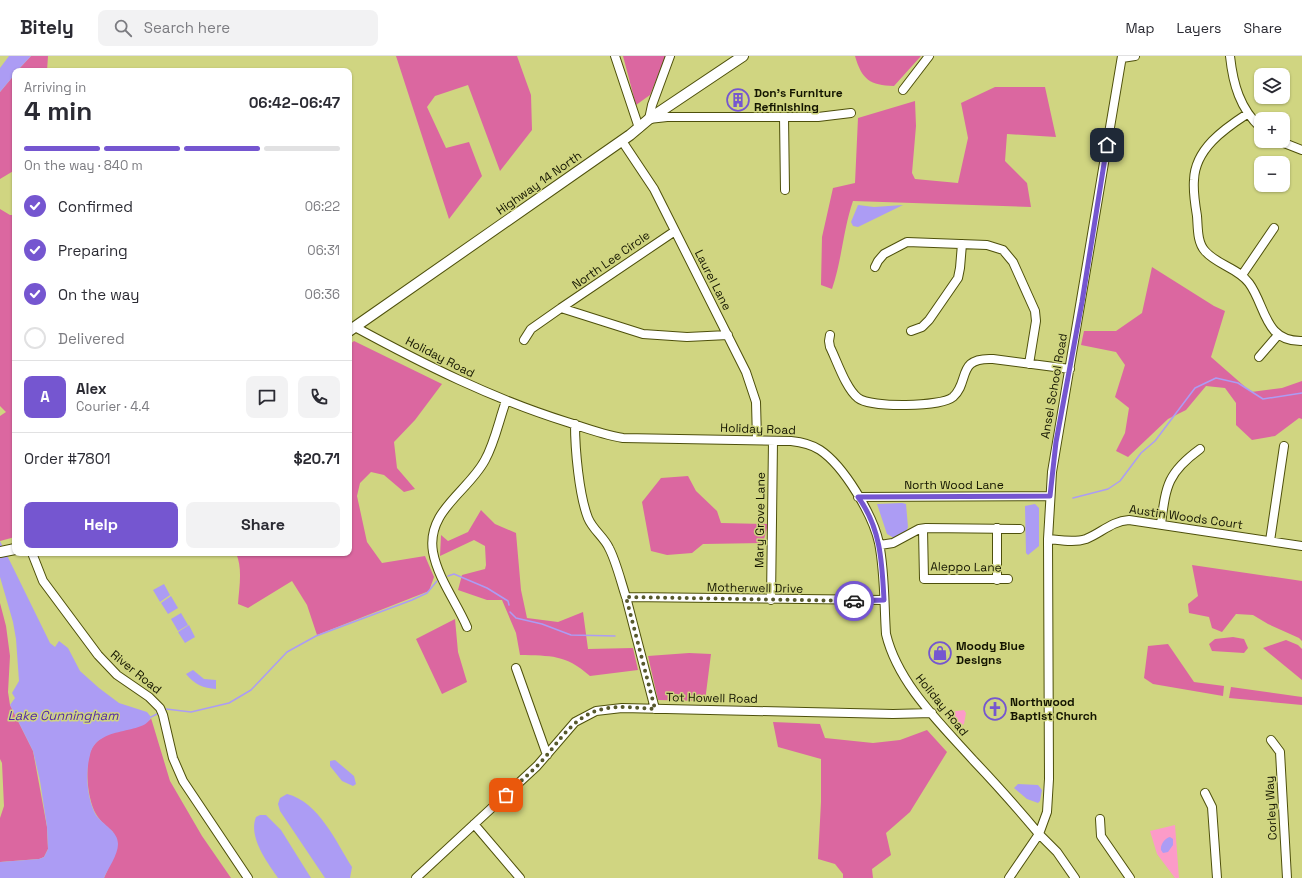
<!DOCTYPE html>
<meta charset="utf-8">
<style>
body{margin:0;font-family:"Space Grotesk",sans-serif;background:#f2f2f3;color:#2b2b33;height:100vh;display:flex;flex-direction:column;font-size:15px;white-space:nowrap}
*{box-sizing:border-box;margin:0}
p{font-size:13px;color:#7c7c81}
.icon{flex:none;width:22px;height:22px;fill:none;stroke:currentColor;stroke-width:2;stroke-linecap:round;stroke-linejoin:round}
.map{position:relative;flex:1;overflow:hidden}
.side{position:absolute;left:12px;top:12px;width:340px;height:488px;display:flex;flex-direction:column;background:#fff;border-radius:8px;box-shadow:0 1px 3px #0004}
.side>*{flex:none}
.tools{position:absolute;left:1254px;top:12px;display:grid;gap:8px}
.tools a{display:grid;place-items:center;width:36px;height:36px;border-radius:8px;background:#fff;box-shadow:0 1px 3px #0004;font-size:20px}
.pin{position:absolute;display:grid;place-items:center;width:34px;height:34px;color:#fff;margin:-17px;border-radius:8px;box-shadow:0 2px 6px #0006}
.courier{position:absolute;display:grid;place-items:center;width:40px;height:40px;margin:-20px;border:3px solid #7556d0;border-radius:50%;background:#fff;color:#222;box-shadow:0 1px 5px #0007}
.overview em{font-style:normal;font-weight:800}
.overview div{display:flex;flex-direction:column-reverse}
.overview{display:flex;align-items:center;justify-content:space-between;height:68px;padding:0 12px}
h1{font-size:26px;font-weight:800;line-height:30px}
.bar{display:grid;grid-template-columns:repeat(4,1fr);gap:6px 4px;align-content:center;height:48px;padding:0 12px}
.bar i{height:5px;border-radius:3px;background:#e1e1e2}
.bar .active{background:#7556d0}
.bar p{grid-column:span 4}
.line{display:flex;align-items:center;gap:10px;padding:0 12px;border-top:1px solid #e1e1e2}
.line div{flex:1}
.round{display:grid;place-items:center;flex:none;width:42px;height:42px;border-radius:8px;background:#f2f2f3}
ol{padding:0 12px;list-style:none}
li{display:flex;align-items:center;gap:12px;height:44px}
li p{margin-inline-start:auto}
li .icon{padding:4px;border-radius:50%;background:#7556d0;color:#fff;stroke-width:4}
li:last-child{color:#7c7c81}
li i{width:22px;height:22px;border:2px solid #e1e1e2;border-radius:50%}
.cta{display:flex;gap:8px;margin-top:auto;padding:8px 12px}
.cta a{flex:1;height:46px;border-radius:8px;background:#7556d0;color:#fff;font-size:16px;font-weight:800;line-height:46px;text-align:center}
.cta a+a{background:#f2f2f3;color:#2b2b33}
header{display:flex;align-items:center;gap:24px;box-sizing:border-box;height:56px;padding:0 20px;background:#fff;border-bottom:1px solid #e1e1e2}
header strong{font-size:19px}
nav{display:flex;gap:22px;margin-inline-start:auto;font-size:14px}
.search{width:280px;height:36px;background:#f2f2f3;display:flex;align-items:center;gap:10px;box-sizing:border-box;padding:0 14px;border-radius:8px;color:#7c7c81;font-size:15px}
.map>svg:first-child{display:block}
.green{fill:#fc9bc8}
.forest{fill:#db67a0}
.water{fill:#ac9cf4}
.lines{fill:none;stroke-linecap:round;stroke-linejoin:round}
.stream{stroke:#ac9cf4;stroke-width:1.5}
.minor-casing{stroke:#4e500b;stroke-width:10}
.major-casing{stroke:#4e500b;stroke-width:12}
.minor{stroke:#fff;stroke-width:8}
.major{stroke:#fff;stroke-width:10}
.done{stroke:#56582d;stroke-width:4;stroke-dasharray:0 7.2}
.route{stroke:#7556d0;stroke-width:5}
.labels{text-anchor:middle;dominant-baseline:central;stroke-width:3;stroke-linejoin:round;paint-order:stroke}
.poi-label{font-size:12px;font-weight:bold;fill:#141500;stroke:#d0d581;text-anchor:start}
.street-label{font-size:12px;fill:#141500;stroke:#d0d581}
.water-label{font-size:13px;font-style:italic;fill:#5329a8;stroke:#d0d581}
</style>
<header>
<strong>Bitely</strong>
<div class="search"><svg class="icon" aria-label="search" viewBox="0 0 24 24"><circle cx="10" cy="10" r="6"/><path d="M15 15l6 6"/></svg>Search here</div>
<nav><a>Map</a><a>Layers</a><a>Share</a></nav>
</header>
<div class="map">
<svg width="1302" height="822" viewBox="0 0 1302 822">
<rect width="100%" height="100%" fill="#d0d581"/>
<!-- green -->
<path class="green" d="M 964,654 L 966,657 L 964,668 L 959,670 L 950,661 L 950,656 Z
M 1175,769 L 1179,822 L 1175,822 L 1157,798 L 1150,775 Z"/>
<!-- forest -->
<path class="forest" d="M 31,0 L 48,0 L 47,15 L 17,15 Z
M 396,0 L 517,0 L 531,39 L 532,74 L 500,115 L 468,29 L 435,40 L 427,51 L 446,92 L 469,86 L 482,120 L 449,163 Z
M 623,0 L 666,0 L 650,39 L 636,49 Z
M 855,0 L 921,0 L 894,30 C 870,29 862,24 855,0 Z
M 15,18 L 15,114 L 0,123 L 0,36 Z
M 995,31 L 1045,31 L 1056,81 L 1007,78 L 1005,105 L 1027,127 L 1031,151 L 853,145 C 843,174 842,204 832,233 L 821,229 L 822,181 L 833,132 L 855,127 L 858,62 L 915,45 L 916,70 L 912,117 L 915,123 L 958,127 L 968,82 L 961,47 Z
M 0,153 L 10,159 L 15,159 L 15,426 L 14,426 L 15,481 L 0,485 L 0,360 L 6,356 L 0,350 Z
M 1152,211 L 1214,250 L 1225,255 L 1211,301 L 1251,336 L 1282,332 L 1302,325 L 1302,363 L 1299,362 L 1275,380 L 1252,384 L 1236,369 L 1236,347 L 1225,332 L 1206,330 L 1186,354 L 1168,363 L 1128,401 L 1116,395 L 1125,377 L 1129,352 L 1115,341 L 1125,309 L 1116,296 L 1081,289 L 1084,275 L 1116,275 L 1142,257 Z
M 354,285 L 442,328 L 415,364 L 394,386 L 397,412 L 415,433 L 404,436 L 384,419 L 371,416 L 360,427 L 357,440 L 367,486 L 382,507 L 425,500 L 434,521 L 429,535 L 317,579 L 307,549 L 292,525 L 248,552 L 238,548 C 239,532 243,513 236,497 L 225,500 L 224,497 L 349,497 L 349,289 Z
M 688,420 L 696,435 L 717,455 L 721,467 L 768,468 L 763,487 L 703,488 L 692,497 L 667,499 L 651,495 L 642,446 L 661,422 Z
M 481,454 L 495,468 L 516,477 L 521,534 L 527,562 L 558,566 L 583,556 L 588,593 L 633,592 L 638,614 L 590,620 C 565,598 551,600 520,599 L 516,577 L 502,544 L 487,544 L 458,534 L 462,519 L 485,513 L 486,509 L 485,490 L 474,484 L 440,500 L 441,479 L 448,485 L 468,476 Z
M 1192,509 L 1302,525 L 1302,585 L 1299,582 L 1268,568 L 1253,559 L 1236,558 L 1222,576 L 1212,572 L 1209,561 L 1189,557 L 1188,548 L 1198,540 Z
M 0,547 L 6,570 L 10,600 L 8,636 L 10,649 L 33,695 L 47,771 L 48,793 L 44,801 L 39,803 L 0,806 L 0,762 L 4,750 L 2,707 L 0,703 Z
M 455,563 L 458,596 L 467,626 L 442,638 L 416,583 Z
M 1233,581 L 1244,583 L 1248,592 L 1244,597 L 1212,595 L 1209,588 L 1215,583 Z
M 1286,584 L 1298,589 L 1302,593 L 1302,624 L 1263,592 Z
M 1168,588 L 1194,626 L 1224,630 L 1223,640 L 1153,628 L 1144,622 L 1148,590 Z
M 689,597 L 711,598 L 705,645 L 658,644 L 648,600 Z
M 1231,631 L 1302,641 L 1302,649 L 1229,642 Z
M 151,662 L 170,725 L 202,780 L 231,822 L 104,822 L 108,813 L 113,776 C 107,771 100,765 96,758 C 87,743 83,703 94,689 C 106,674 133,670 150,664 Z
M 773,666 L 820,668 L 825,682 L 873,687 L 900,684 L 927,674 L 947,696 L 910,756 L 886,777 L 891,799 L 872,813 L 873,822 L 843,822 L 843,818 L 835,808 L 818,803 L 821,746 L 821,703 L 778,691 Z"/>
<!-- water -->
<path class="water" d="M 9,0 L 31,0 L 17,15 L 15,15 L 15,18 L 0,36 L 0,12 Z
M 858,149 L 874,151 L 903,149 L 858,171 L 853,170 L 851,166 Z
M 902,447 L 906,448 L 908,471 L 906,476 L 894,482 L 887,478 L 877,448 Z
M 1035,448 L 1039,452 L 1039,490 L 1028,499 L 1026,497 L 1025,450 Z
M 0,485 L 50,587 L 55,591 L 59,585 L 68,592 L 80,615 L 99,632 L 119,647 L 147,656 L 151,661 C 145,680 97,668 90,699 C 85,717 87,743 96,759 C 103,769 118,775 118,788 C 118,799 108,812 104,822 L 0,822 L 0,806 L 39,803 L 44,801 L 48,793 L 47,771 L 40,725 L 33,695 L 10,649 L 15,642 L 12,637 L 19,625 L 16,583 L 13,566 L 0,521 Z
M 164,528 L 170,539 L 160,546 L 153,534 Z
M 171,540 L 178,552 L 168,558 L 161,547 Z
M 181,557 L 188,569 L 178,575 L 171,563 Z
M 189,569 L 195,581 L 185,587 L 178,576 Z
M 193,614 L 204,623 L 216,624 L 216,633 C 203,632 195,629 186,618 Z
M 335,704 L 354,720 L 356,728 L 353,730 L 342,725 L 330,710 L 330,705 Z
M 1018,728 L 1038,729 L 1042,734 L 1040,745 L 1038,747 L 1027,743 L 1014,732 Z
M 287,738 C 319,746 336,786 352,811 L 350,822 L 325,822 L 280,755 L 278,748 L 280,742 Z
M 260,759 L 266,759 L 281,774 L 311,822 L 278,822 C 267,806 248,781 256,761 Z
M 1170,781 L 1173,783 L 1173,789 L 1168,796 L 1163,797 L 1161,794 C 1160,789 1165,782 1170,781 Z"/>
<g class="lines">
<!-- stream -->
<path class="stream" d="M 1073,442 L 1108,433 L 1120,425 L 1141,397 L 1155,385 L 1195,332 L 1216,322 L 1238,327 L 1263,343 L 1302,337
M 448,520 L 454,518 L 487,532 L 508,545 L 509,549
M 510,556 L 516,562 L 542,568 L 571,579 L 615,580
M 166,653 L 191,656 L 229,647 L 251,634 L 287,596 L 316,580 L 412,544 L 427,537 L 437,525
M 151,661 L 157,658"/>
<!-- minor casing -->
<g class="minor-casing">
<path id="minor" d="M 615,0 L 639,72
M 670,0 L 652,49 L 649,63 L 667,61 L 818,61 L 851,57
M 1230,0 C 1233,28 1240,53 1261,72
M 1122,2 L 1135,0
M 903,34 L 929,0
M 1247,58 C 1224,73 1195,93 1194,124 C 1193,135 1195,148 1197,160 C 1198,172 1197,186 1205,195 C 1217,209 1238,212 1249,227 C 1266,250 1264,286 1302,285
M 784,61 L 785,134
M 622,85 L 654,133 L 746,316 L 756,346 L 757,384
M 1279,85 L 1302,94
M 875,211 L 878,205 L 884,198 L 907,186 L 987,189 L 1003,194 L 1013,206 L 1035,255 L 1036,265 L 1029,308
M 1242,219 L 1274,172
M 561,252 L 675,175
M 355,271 C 423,308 493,343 567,366 C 585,372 604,379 623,382 L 791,385 C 801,386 811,388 820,394 C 844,410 873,459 879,487 C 885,517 884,548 886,578 C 898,628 941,668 974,705 C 996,728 1018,753 1039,778 L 1009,822
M 911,275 L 922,271 L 929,264 L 958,222 L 960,212 L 962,188
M 830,279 L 829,285 L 830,291 C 837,305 846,333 858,342 C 871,352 941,351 953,341 C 970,326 956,301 993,303 L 1070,313
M 524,284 L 531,273 L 561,252 L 643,278 L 687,281 L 728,279
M 1259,301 L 1278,279
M 575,368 C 575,393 579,439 588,462 C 593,474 604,481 609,492 C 616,505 621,526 626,541 L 655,653
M 858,441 L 1050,440
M 1161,468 C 1166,430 1167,417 1200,393
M 923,473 L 924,523 L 1008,523
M 1048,483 C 1060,484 1074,487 1086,483 C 1101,477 1112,465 1129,464 L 1302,490
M 1270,485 L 1284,390
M 880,489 L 893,487 L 919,473 L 926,472 L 1020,473
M 32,497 L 43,525 L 98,599 L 117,619 L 149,641 L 160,652 L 163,659 L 173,702 L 183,725 L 248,822
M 997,524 L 997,472
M 626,541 L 884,544
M 771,544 L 773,385
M 467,571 C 457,547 438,523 433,496 C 426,455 468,436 485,404 C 495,386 499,364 506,345
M 516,612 L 547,699
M 1271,684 L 1280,696 L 1287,822
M 1205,737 L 1212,751 L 1217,822
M 1100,763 L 1101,780 L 1130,822
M 474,768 L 520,822
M 416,822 L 537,710 L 575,666 L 596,655 L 622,652 L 893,658 L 932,657
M 1075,822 L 1057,796 L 1039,778 L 1047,756 L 1049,723 L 1048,483 L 1052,416 L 1122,0"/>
</g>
<!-- major casing -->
<g class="major-casing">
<path id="major" d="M 349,275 L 630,79 L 649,63 L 743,0
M 0,496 L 15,493"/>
</g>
<!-- minor -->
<use href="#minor" class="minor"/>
<!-- major -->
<use href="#major" class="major"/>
</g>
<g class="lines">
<!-- done -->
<path class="done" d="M 506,739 C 516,729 527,720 537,710 C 558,689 571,660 603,653 C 619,649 638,652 655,653 L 626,541 L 854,545"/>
<!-- route -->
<path class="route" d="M 854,545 L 884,544 C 882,507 881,472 858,441 L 1050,440 L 1056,386 L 1082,246 L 1107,89"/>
</g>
<!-- icons -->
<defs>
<g id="building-ring" transform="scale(1.15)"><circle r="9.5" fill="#d0d581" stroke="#7556d0" stroke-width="1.5"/><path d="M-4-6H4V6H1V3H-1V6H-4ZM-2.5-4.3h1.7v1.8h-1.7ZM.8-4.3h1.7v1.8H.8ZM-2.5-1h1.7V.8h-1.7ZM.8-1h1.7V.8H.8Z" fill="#7556d0"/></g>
<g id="shop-ring" transform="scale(1.15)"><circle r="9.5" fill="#d0d581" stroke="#7556d0" stroke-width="1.5"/><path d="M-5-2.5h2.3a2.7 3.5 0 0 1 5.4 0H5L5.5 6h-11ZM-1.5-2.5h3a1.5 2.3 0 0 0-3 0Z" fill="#7556d0"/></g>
<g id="church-ring" transform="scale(1.15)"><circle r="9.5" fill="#d0d581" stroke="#7556d0" stroke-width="1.5"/><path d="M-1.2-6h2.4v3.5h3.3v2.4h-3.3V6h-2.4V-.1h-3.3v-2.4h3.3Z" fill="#7556d0"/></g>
</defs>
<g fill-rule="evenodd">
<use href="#building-ring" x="738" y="44"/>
<use href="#shop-ring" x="940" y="597"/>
<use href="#church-ring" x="995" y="653"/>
</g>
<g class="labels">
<!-- poi labels -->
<g class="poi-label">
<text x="754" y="37">Don's Furniture<tspan x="754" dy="14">Refinishing</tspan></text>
<text x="956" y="590">Moody Blue<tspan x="956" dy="14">Designs</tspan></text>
<text x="1010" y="646">Northwood<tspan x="1010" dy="14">Baptist Church</tspan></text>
</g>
<!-- street labels -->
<g class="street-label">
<text transform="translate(539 127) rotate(-35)">Highway 14 North</text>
<text transform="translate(611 204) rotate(-35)">North Lee Circle</text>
<text transform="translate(713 224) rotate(63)">Laurel Lane</text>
<text transform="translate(440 301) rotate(27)">Holiday Road</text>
<text transform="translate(1054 330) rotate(-80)">Ansel School Road</text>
<text transform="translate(758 373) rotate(2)">Holiday Road</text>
<text x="954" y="429">North Wood Lane</text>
<text transform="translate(1186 461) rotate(8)">Austin Woods Court</text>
<text transform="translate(760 464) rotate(-89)">Mary Grove Lane</text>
<text transform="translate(966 511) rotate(1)">Aleppo Lane</text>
<text transform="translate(755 532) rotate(1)">Motherwell Drive</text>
<text transform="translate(136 616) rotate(39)">River Road</text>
<text transform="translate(712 642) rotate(1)">Tot Howell Road</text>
<text transform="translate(942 649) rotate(51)">Holiday Road</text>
<text transform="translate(1271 752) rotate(-93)">Corley Way</text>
</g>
<!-- water labels -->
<g class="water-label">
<text x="63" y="659">Lake Cunningham</text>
</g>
</g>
</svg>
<div class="tools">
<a><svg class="icon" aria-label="layers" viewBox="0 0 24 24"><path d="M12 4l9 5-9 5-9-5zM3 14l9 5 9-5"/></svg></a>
<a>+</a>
<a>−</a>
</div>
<div class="pin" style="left:506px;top:739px;background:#ea580c"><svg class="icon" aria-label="bag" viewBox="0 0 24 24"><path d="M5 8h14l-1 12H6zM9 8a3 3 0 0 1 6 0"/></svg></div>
<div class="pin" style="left:1107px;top:89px;background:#1f2937"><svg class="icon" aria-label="home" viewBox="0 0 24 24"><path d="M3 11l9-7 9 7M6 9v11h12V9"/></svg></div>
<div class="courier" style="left:854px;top:545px"><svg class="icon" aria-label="car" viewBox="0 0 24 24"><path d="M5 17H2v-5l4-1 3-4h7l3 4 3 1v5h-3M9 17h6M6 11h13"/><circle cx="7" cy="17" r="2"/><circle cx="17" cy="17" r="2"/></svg></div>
<section class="side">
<div class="overview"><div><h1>4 min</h1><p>Arriving in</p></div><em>06:42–06:47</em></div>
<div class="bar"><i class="active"></i><i class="active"></i><i class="active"></i><i></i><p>On the way · 840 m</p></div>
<ol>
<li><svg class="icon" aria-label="check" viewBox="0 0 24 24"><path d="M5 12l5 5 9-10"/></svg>Confirmed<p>06:22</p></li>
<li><svg class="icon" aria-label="check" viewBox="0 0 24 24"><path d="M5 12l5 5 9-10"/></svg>Preparing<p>06:31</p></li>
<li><svg class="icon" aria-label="check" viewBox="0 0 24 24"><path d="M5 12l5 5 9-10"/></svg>On the way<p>06:36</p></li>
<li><i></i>Delivered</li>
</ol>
<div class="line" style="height:72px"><b class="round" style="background:#7556d0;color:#fff">A</b><div><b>Alex</b><p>Courier · 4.4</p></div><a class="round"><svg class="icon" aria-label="chat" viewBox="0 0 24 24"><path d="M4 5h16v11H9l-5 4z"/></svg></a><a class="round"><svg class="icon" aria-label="phone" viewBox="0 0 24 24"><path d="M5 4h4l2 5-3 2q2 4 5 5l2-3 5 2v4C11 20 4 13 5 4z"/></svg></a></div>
<div class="line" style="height:52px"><div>Order #7801</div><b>$20.71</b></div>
<div class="cta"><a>Help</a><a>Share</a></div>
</section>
</div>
